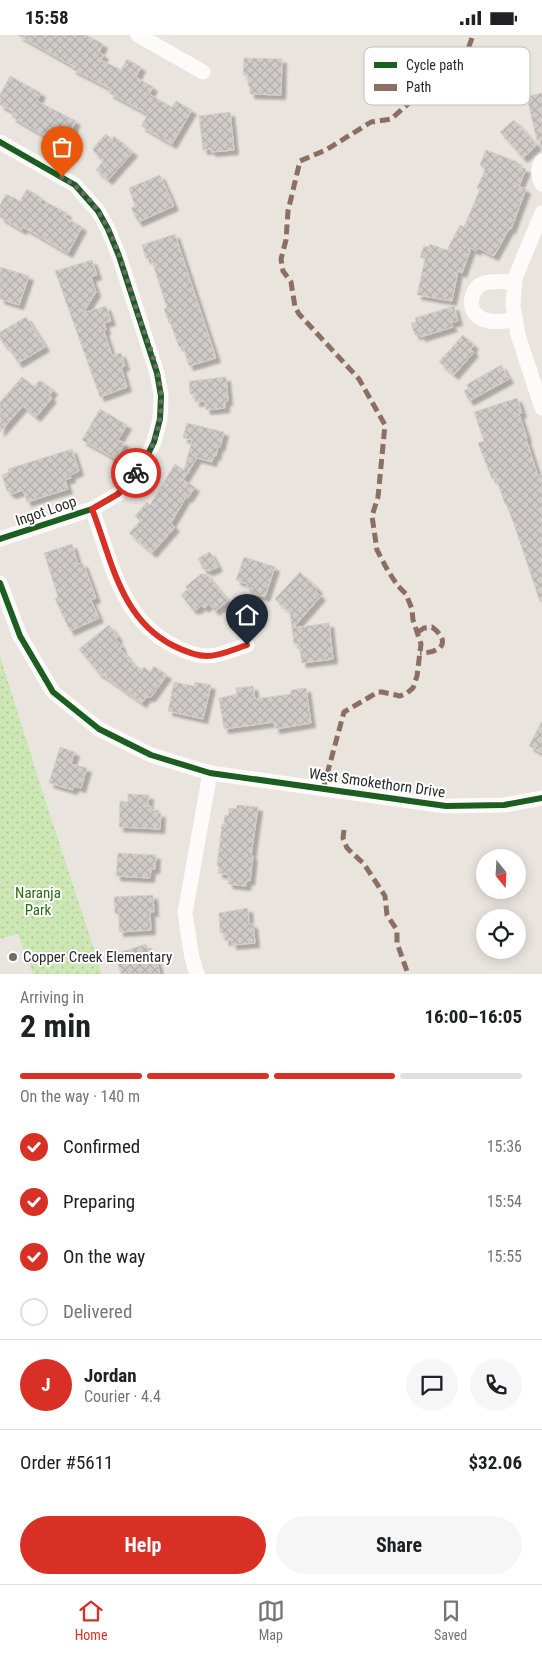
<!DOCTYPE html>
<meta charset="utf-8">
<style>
body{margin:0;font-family:"Roboto Condensed",sans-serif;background:#f6f6f6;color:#202124;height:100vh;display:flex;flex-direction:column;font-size:19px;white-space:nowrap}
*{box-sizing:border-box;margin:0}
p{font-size:16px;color:#757577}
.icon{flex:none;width:28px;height:28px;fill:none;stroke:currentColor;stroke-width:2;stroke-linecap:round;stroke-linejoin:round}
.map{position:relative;height:939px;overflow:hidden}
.sheet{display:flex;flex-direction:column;background:#fff;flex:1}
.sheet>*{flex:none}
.needle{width:32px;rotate:162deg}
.buttons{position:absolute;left:476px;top:814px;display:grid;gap:10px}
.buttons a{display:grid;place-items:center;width:50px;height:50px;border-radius:50%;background:#fff;box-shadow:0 2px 12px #0003;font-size:25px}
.pin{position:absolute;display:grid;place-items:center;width:42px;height:42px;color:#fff;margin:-51px -21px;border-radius:50% 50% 50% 0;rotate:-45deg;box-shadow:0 0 5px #0007}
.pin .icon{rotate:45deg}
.courier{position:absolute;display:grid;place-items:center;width:50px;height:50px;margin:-25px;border:4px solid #d93025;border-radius:50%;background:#fff;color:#222;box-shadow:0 1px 6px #0007}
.summary em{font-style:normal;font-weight:700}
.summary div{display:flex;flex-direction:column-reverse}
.summary{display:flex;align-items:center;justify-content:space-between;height:85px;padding:0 20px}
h1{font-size:32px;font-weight:700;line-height:38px}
.bar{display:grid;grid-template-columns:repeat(4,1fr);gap:8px 5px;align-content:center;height:60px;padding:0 20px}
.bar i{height:6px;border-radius:4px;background:#e0e0e0}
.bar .active{background:#d93025}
.bar p{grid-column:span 4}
.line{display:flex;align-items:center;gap:12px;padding:0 20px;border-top:1px solid #e0e0e0}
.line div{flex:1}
.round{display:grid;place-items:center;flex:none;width:52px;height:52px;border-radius:26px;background:#f6f6f6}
ol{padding:0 20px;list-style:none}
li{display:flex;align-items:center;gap:15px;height:55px}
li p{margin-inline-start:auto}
li .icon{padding:5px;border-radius:50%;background:#d93025;color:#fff;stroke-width:4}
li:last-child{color:#757577}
li i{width:28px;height:28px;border:2px solid #e0e0e0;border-radius:50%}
.cta{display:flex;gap:10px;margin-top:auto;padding:10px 20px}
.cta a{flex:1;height:58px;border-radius:30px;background:#d93025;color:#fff;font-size:20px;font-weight:700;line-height:58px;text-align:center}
.cta a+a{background:#f6f6f6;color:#202124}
.status{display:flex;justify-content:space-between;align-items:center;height:35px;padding:0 25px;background:#fff;direction:ltr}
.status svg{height:14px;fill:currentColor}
.menu{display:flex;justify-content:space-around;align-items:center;height:70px;border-top:1px solid #e0e0e0;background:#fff;font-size:14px;color:#757577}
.menu a{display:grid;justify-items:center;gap:2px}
.menu .active{color:#d93025}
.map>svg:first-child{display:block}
.park{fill:url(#park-dots)}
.building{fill:url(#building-cross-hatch);stroke:#d4d0cb;filter:url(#shadow)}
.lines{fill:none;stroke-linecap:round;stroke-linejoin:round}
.minor{stroke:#fcfbfa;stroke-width:15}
.quiet{stroke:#8d6e63;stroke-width:5;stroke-dasharray:10 5;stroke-linecap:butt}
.cycleway-casing{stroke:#fff;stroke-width:9}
.cycleway{stroke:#1b5e20;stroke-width:6}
.done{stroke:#6d6b69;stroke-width:5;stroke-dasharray:0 9}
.route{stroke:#d93025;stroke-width:6}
.poi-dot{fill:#6d6b69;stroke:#fff;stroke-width:2}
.labels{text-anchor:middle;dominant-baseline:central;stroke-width:4;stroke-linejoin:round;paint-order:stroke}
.street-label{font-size:15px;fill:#2a2a2a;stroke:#fff}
.park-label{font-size:15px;fill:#2a6d13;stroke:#fff}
.poi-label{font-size:15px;fill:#2a2a2a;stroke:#fff;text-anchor:start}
.key{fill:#fff;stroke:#bfbfbf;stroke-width:1}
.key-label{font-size:14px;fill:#2a2a2a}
</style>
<div class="status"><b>15:58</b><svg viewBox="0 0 49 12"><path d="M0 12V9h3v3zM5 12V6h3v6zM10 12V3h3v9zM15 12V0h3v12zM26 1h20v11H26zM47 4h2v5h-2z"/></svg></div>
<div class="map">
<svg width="542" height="939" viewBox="0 0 542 939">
<defs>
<pattern id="park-dots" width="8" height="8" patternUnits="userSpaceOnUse" patternTransform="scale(1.25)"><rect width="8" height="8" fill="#cce7b4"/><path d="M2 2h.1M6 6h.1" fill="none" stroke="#afc69b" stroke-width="1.8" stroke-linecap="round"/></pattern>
<pattern id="building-cross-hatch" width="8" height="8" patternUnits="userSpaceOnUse" patternTransform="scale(1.25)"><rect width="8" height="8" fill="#cfccc8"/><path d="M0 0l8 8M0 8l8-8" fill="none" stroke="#b2afac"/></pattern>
<filter id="shadow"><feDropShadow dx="4.5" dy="4.5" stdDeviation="1" flood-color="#0004"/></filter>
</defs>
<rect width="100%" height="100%" fill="#e9e4de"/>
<!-- park -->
<path class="park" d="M 0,621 L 41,752 L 102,939 L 33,939 L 18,899 L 0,904 Z"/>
<!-- building -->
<path class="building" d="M 18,0 L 86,0 L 103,9 L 99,17 L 104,20 L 101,25 L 121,35 L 127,24 L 141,32 L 136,42 L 153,52 L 149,59 L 172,72 L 176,66 L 192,75 L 172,109 L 141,91 L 148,79 L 109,58 L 111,54 L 72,34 L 73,31 Z
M 244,23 L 282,24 L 281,60 L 250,59 L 250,51 L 248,51 L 248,41 L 243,40 Z
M 10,41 L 41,58 L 37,66 L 76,86 L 69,99 L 75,102 L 69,112 L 64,112 L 12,82 L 14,77 L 0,70 L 0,60 Z
M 542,58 L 542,105 L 537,106 L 528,66 L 531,65 L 530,61 Z
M 230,77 L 234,115 L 211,117 L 211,114 L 203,115 L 199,81 Z
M 514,85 L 537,110 L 523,123 L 500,97 Z
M 106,99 L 112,104 L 114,101 L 133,117 L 108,145 L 96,135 L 104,125 L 94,117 L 93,113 Z
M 486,115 L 518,127 L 515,130 L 526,134 L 519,151 L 526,154 L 511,194 L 509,194 L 494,221 L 478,213 L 476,216 L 471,213 L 462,238 L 458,236 L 452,266 L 417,260 L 425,224 L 420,222 L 424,211 L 429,212 L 430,209 L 447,215 L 460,190 L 464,192 L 480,154 L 477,153 L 485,135 L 480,130 Z
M 160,140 L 174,171 L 138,187 L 131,173 L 135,171 L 129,153 Z
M 27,154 L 40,162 L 42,164 L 40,168 L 43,170 L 46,167 L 67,178 L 65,182 L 82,192 L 68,218 L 23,192 L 22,195 L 0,182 L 0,170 L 6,159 L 20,166 Z
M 175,199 L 216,323 L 189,331 L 183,311 L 179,312 L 170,287 L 169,288 L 164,274 L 167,273 L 151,223 L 146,224 L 142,210 Z
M 92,225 L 97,240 L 91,242 L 96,257 L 83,278 L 106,271 L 111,286 L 104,288 L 106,295 L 104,296 L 112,320 L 121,318 L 125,331 L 121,332 L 127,352 L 100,362 L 55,236 Z
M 0,232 L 29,241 L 19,270 L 0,264 Z
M 454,271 L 458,286 L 450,288 L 453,292 L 421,302 L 420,299 L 415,300 L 411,288 L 416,287 L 415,283 Z
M 26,282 L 45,312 L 18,328 L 7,310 L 5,311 L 0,304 L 0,297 Z
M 463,300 L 474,310 L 471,314 L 474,317 L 454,340 L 439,327 Z
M 501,330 L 509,344 L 469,366 L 464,356 L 469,353 L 466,350 Z
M 22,342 L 34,352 L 40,345 L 53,355 L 49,361 L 52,363 L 36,382 L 23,371 L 0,397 L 0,367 Z
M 226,342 L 228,366 L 225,366 L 225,373 L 206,375 L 205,366 L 195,367 L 195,359 L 190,359 L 189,346 Z
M 517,363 L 522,378 L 519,379 L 527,403 L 526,404 L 538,441 L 542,439 L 542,567 L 540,567 L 514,489 L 506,469 L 505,469 L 496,443 L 492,444 L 478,408 L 484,406 L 474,377 Z
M 100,374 L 127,390 L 118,405 L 125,408 L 116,424 L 82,405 Z
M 187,388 L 224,397 L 220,412 L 218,412 L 216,421 L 214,420 L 212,427 L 197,423 L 183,445 L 195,452 L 188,463 L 186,462 L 171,488 L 175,492 L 152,518 L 129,498 L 140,486 L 135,481 L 147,467 L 150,470 L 175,429 L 184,435 L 192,405 L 183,403 Z
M 72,414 L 79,436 L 70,440 L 71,443 L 65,445 L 68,454 L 27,467 L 23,455 L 12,459 L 7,456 L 2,440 L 9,437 L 8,434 Z
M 72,509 L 78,529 L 83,528 L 96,563 L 91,565 L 99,583 L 70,596 L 55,564 L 58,562 L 44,518 Z
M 210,517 L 218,532 L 209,536 L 203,534 L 198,523 Z
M 244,522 L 275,532 L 265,562 L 252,558 L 253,554 L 246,552 L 247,549 L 236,545 Z
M 300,537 L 318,554 L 316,556 L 321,561 L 293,593 L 329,588 L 333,624 L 302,628 L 299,609 L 294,609 L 290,578 L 275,564 Z
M 201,539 L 206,539 L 228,566 L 215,576 L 209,569 L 204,573 L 202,570 L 196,575 L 195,573 L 193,575 L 181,560 L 188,554 L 185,552 Z
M 109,590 L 118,602 L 116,604 L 122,612 L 120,613 L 131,627 L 142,635 L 144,632 L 150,637 L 154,631 L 167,640 L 151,662 L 146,662 L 142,668 L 101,639 L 100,640 L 79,614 Z
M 174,647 L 194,651 L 195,647 L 211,650 L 203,684 L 168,676 Z
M 253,651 L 255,664 L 291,659 L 291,655 L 306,653 L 311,688 L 275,694 L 274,687 L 224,694 L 219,663 L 237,659 L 236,653 Z
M 542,686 L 542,718 L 529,711 Z
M 60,712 L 75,717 L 71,729 L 87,733 L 81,753 L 74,751 L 73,755 L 49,748 Z
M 128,759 L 149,760 L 148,771 L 154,772 L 154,778 L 161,778 L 160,794 L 119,792 L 120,766 L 128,767 Z
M 237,770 L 258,772 L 251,821 L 253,821 L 250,846 L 247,845 L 246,851 L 228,849 L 229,840 L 218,838 L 219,831 L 217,831 L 222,789 L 224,789 L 225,780 L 228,781 L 229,773 L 236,774 Z
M 118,818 L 156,820 L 155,834 L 151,834 L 150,843 L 116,841 Z
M 153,860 L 154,877 L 150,877 L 151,895 L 119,897 L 119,879 L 115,879 L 114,862 Z
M 248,873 L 249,889 L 253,889 L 255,908 L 232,910 L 232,905 L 225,906 L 224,898 L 220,898 L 219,878 Z
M 146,909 L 151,926 L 156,924 L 160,939 L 121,939 L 115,919 Z"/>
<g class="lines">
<!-- minor -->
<path class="minor" d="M 138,0 L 203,37
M 0,107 L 75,150 L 98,176 L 108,194 L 119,221 L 157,338 L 161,361 L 160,384 L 154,407 L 144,427 L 130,447 L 118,459 L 92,474 L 0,504
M 542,126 C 537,134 538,141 542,149
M 542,178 L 515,243 L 513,270 L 518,300 L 542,373
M 514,247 C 504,247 491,245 482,249 C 470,254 467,275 479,282 C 489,289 503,286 514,285
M 92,474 C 111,525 120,584 174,611 C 184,616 195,621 207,621 C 221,621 234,614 247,610
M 0,548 L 20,601 L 53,657 L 99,694 L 151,720 L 210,738 L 446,771 L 504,770 L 542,763
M 197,939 L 192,923 L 185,878 L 210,738"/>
<!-- quiet -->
<path class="quiet" d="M 418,597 L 424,593 L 432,592 C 452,607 441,618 420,618
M 323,754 L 344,677 L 378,657 L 382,657 L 400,661 L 407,658 L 413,653 L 417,641 L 421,609 L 413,585 L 412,574 L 406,559 L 398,551 L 388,536 L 377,515 L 372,481 L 378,462 L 385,390 L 359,344 L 299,279 L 295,272 L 291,247 L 283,236 L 281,224 L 286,205 L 288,176 L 300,126 L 326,115 L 371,87 L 391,84 L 417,61 L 447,45 L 455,39 L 465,23 L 473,0
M 344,795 L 343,803 L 347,813 L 364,829 L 385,861 L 387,880 L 397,895 L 397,908 L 408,939"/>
<!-- cycleway casing -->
<g class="cycleway-casing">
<path id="cycleway" d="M 0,107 L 75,150 L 98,176 L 108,194 L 119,221 L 157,338 L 161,361 L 160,384 L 154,407 L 144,427 L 130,447 L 118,459 L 92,474 L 0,504
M 0,548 L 20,601 L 53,657 L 99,694 L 151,720 L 210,738 L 446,771 L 504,770 L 542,763"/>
</g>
<!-- cycleway -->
<use href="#cycleway" class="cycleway"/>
</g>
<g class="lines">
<!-- done -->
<path class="done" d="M 62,142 C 76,151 89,162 98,176 C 118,206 127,245 138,279 C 147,305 159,332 161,360 C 163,389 153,416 136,438"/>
<!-- route -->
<path class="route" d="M 136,438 L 118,459 L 92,474 C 112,525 120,584 174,611 C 184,616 195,621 207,621 C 221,621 234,614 247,610"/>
</g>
<!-- markers -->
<circle class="poi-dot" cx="13" cy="922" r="5"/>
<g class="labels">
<!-- street labels -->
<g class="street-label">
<text transform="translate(46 476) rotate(-19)">Ingot Loop</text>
<text transform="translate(377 748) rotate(8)">West Smokethorn Drive</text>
</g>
<!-- park labels -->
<g class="park-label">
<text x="38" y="858">Naranja<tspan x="38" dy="17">Park</tspan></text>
</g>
<!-- poi labels -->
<g class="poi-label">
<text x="23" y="922">Copper Creek Elementary</text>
</g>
</g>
<!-- legend -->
<rect x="364" y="12" width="166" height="58" rx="8" class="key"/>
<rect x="374" y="27" width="23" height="6" fill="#1b5e20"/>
<rect x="374" y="49" width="23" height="7" fill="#8d6e63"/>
<g class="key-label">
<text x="406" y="35">Cycle path</text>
<text x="406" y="57">Path</text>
</g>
</svg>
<div class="buttons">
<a><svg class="needle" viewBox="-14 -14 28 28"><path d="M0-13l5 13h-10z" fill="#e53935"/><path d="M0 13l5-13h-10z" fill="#757577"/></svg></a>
<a><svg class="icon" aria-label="locate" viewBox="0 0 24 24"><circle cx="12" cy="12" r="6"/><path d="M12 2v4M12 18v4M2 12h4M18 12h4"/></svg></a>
</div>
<div class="pin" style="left:62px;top:142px;background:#ea580c"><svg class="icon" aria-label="bag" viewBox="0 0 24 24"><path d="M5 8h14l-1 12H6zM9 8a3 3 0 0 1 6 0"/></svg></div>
<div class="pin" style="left:247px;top:610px;background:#1f2937"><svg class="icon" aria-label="home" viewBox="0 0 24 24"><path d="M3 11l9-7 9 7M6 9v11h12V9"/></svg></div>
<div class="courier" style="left:136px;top:438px"><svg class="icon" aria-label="bike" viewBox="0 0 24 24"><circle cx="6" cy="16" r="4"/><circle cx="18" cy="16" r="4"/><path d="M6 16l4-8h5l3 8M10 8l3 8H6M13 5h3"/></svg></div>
</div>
<section class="sheet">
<div class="summary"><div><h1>2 min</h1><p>Arriving in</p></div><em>16:00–16:05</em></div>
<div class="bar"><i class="active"></i><i class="active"></i><i class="active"></i><i></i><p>On the way · 140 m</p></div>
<ol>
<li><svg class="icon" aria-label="check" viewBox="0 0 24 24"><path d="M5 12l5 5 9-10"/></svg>Confirmed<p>15:36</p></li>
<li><svg class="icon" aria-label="check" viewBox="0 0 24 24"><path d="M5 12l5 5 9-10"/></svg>Preparing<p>15:54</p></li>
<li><svg class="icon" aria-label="check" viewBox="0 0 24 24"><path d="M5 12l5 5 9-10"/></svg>On the way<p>15:55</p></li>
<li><i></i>Delivered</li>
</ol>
<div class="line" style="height:90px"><b class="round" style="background:#d93025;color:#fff">J</b><div><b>Jordan</b><p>Courier · 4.4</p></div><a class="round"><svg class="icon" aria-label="chat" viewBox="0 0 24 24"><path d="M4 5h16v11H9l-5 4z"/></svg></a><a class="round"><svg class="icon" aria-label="phone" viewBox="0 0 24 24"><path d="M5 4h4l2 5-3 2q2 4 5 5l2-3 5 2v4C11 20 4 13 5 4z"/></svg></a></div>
<div class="line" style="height:65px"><div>Order #5611</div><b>$32.06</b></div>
<div class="cta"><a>Help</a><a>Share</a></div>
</section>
<nav class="menu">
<a class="active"><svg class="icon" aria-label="home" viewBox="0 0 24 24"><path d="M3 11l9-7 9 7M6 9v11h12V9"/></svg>Home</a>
<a><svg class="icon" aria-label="map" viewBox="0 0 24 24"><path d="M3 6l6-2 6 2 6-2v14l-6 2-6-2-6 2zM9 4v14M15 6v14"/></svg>Map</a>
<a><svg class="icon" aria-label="saved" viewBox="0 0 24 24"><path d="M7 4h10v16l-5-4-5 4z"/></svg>Saved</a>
</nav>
